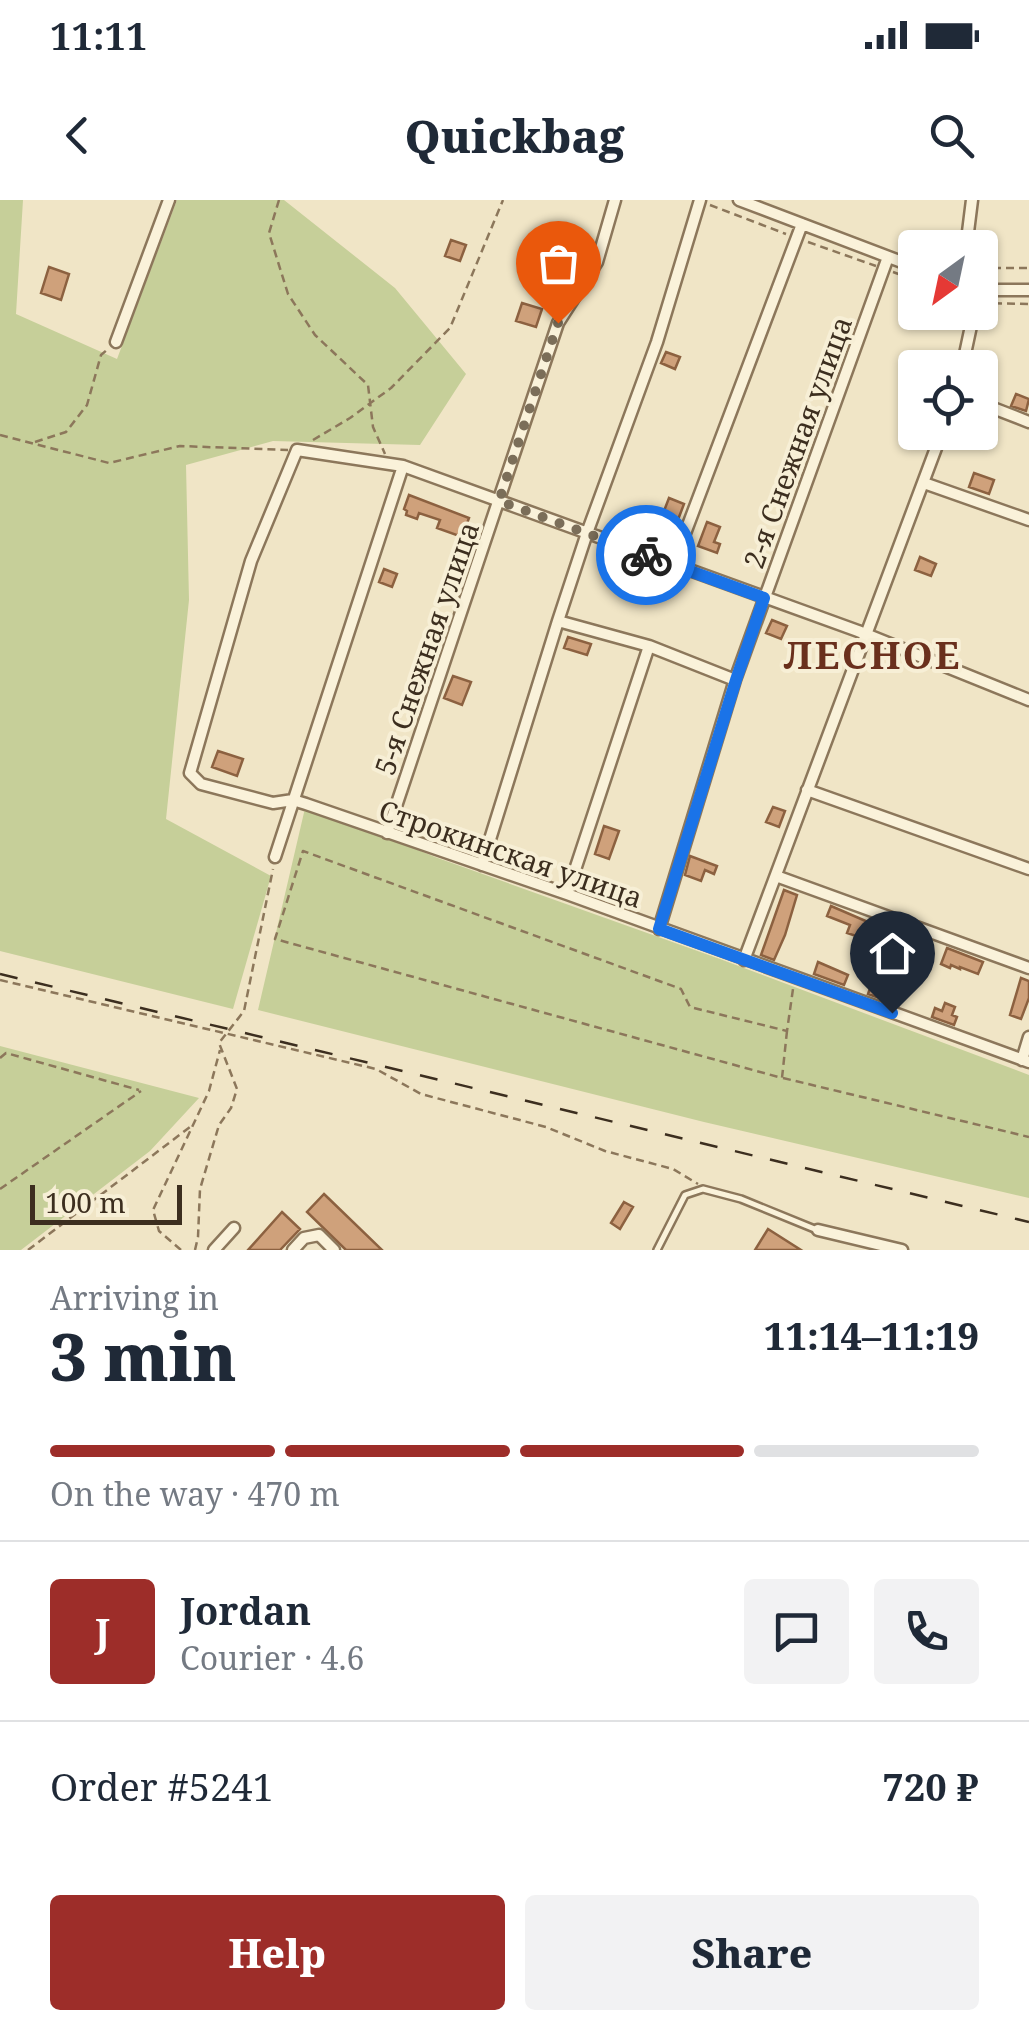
<!DOCTYPE html>
<meta charset="utf-8">
<style>
body{margin:0;font-family:"Noto Serif",serif;background:#f2f2f3;color:#1f2937;height:100vh;display:flex;flex-direction:column;font-size:38px;white-space:nowrap}
*{box-sizing:border-box;margin:0}
p{font-size:32px;color:#747a83}
.icon{flex:none;width:55px;height:55px;fill:none;stroke:currentColor;stroke-width:2;stroke-linecap:round;stroke-linejoin:round}
.map{position:relative;height:1050px;overflow:hidden}
.drawer{display:flex;flex-direction:column;background:#fff;flex:1}
.drawer>*{flex:none}
.needle{width:65px;rotate:213deg}
.controls{position:absolute;left:898px;top:30px;display:grid;gap:20px}
.controls a{display:grid;place-items:center;width:100px;height:100px;border-radius:10px;background:#fff;box-shadow:0 2px 8px #0004;font-size:50px}
.scale{position:absolute;left:30px;bottom:25px;width:152px;box-sizing:border-box;padding-left:10px;border:5px solid #3c2e1f;border-top:0;font-size:28px;line-height:35px;white-space:nowrap;color:#3c2e1f;-webkit-text-stroke:8px #f7efd6;paint-order:stroke}
.pin{position:absolute;display:grid;place-items:center;width:85px;height:85px;color:#fff;margin:-102px -42px;border-radius:50% 50% 50% 0;rotate:-45deg;box-shadow:0 0 10px #0007}
.pin .icon{rotate:45deg}
.courier{position:absolute;display:grid;place-items:center;width:100px;height:100px;margin:-50px;border:8px solid #1a73e8;border-radius:50%;background:#fff;color:#222;box-shadow:0 2px 12px #0007}
.headline em{font-style:normal;font-weight:800}
.headline div{display:flex;flex-direction:column-reverse}
.headline{display:flex;align-items:center;justify-content:space-between;height:170px;padding:0 50px}
h1{font-size:65px;font-weight:800;line-height:75px}
.bar{display:grid;grid-template-columns:repeat(4,1fr);gap:15px 10px;align-content:center;height:120px;padding:0 50px}
.bar i{height:12px;border-radius:8px;background:#e0e1e3}
.bar .on{background:#9d2d29}
.bar p{grid-column:span 4}
.line{display:flex;align-items:center;gap:25px;padding:0 50px;border-top:2px solid #e0e1e3}
.line div{flex:1}
.round{display:grid;place-items:center;flex:none;width:105px;height:105px;border-radius:10px;background:#f2f2f3}
.action{display:flex;gap:20px;margin-top:auto;padding:20px 50px}
.action a{flex:1;height:115px;border-radius:10px;background:#9d2d29;color:#fff;font-size:40px;font-weight:800;line-height:115px;text-align:center}
.action a+a{background:#f2f2f3;color:#1f2937}
.status{display:flex;justify-content:space-between;align-items:center;height:70px;padding:0 50px;background:#fff;direction:ltr}
.status svg{height:28px;fill:currentColor}
header{display:flex;justify-content:space-between;align-items:center;height:130px;padding:0 50px;background:#fff;font-size:45px;font-weight:800}
.map>svg:first-child{display:block}
.green{fill:#c6cf99}
.building{fill:#cfa17b;stroke:#8c6140;stroke-width:2.5}
.lines{fill:none;stroke-linecap:round;stroke-linejoin:round}
.lane-casing{stroke:#8c775b;stroke-width:10}
.street-casing{stroke:#8c775b;stroke-width:15}
.path{stroke:#8c775b;stroke-width:2.5;stroke-dasharray:8 5;stroke-linecap:butt}
.lane{stroke:#faf2da;stroke-width:5}
.street{stroke:#faf2da;stroke-width:10}
.rail{stroke:#3c2e1f;stroke-width:2.5;stroke-dasharray:18 18;stroke-linecap:butt}
.done{stroke:#7b6e59;stroke-width:10;stroke-dasharray:0 18}
.route{stroke:#1a73e8;stroke-width:12}
.labels{text-anchor:middle;dominant-baseline:central;stroke-width:8;stroke-linejoin:round;paint-order:stroke}
.street-label{font-size:28px;fill:#3c2e1f;stroke:#f7efd6}
.district-label{font-size:38px;font-weight:bold;letter-spacing:2.5px;fill:#6a301d;stroke:#f7efd6}
</style>
<div class="status"><b>11:11</b><svg viewBox="0 0 49 12"><path d="M0 12V9h3v3zM5 12V6h3v6zM10 12V3h3v9zM15 12V0h3v12zM26 1h20v11H26zM47 4h2v5h-2z"/></svg></div>
<header><svg class="icon" aria-label="back" viewBox="0 0 24 24"><path d="M15 5l-7 7 7 7"/></svg>Quickbag<svg class="icon" aria-label="search" viewBox="0 0 24 24"><circle cx="10" cy="10" r="6"/><path d="M15 15l6 6"/></svg></header>
<div class="map">
<svg width="1029" height="1050" viewBox="0 0 1029 1050">
<rect width="100%" height="100%" fill="#f0e5c6"/>
<!-- green -->
<path class="green" d="M 0,0 L 23,0 L 16,114 L 117,159 L 177,0 L 284,0 L 395,88 L 466,174 L 420,245 L 273,241 L 186,265 L 189,400 L 166,619 L 271,676 L 233,809 L 0,751 Z
M 306,604 L 435,657 L 720,759 L 1029,875 L 1029,998 L 704,922 L 258,810 Z
M 0,846 L 199,898 L 150,951 L 21,1050 L 0,1050 Z"/>
<!-- building -->
<path class="building" d="M 451,40 L 466,45 L 460,61 L 445,56 Z
M 49,67 L 69,74 L 61,100 L 41,93 Z
M 522,103 L 542,109 L 536,127 L 516,121 Z
M 666,152 L 680,157 L 675,169 L 661,163 Z
M 1016,194 L 1029,199 L 1026,211 L 1011,206 Z
M 974,273 L 994,280 L 989,294 L 969,287 Z
M 409,295 L 469,318 L 462,337 L 437,328 L 440,320 L 419,313 L 417,319 L 406,315 L 407,311 L 404,309 Z
M 669,298 L 684,304 L 669,343 L 654,337 Z
M 707,322 L 720,327 L 714,342 L 720,344 L 717,353 L 698,346 Z
M 920,357 L 936,364 L 931,376 L 915,370 Z
M 384,369 L 397,374 L 392,387 L 379,382 Z
M 772,420 L 787,426 L 781,439 L 766,433 Z
M 568,437 L 591,444 L 587,455 L 564,448 Z
M 453,476 L 471,482 L 462,505 L 444,498 Z
M 218,551 L 243,559 L 237,576 L 212,567 Z
M 773,607 L 785,611 L 779,627 L 766,622 Z
M 604,626 L 619,631 L 609,659 L 595,654 Z
M 690,656 L 717,666 L 714,674 L 705,670 L 701,681 L 685,675 Z
M 784,690 L 797,695 L 785,735 L 774,760 L 761,755 Z
M 831,706 L 868,722 L 862,738 L 847,733 L 850,725 L 827,716 Z
M 910,735 L 923,740 L 921,745 L 923,747 L 918,761 L 907,757 L 910,748 L 906,746 Z
M 947,748 L 983,762 L 978,774 L 960,767 L 960,769 L 951,765 L 950,768 L 941,764 Z
M 818,762 L 848,775 L 844,785 L 814,774 Z
M 1021,778 L 1029,781 L 1029,798 L 1021,819 L 1010,815 Z
M 873,780 L 904,793 L 899,805 L 868,794 Z
M 945,803 L 955,807 L 952,815 L 957,817 L 954,825 L 932,817 L 935,808 L 942,811 Z
M 324,994 L 382,1050 L 346,1050 L 307,1012 Z
M 624,1002 L 633,1007 L 620,1029 L 611,1023 Z
M 282,1012 L 300,1029 L 280,1050 L 248,1050 Z
M 768,1029 L 801,1050 L 755,1050 Z"/>
<g class="lines">
<!-- lane casing -->
<g class="lane-casing">
<path id="lane" d="M 657,1050 L 685,995 L 703,989 L 741,999 L 817,1030"/>
</g>
<!-- street casing -->
<g class="street-casing">
<path id="street" d="M 739,0 L 915,67
M 966,48 L 972,0
M 980,90 L 1029,90
M 116,142 L 169,0
M 962,168 L 974,112
M 980,203 L 1029,222
M 924,283 L 1029,320
M 673,365 L 802,24
M 558,421 L 649,446 L 735,480
M 1029,500 L 858,431 L 403,266 L 297,250 L 251,361 L 190,573 L 201,584 L 273,603 L 293,600 L 306,604 L 567,694 L 1029,862
M 807,590 L 1029,669
M 387,633 L 558,123 L 597,62 L 615,0
M 275,657 L 403,266
M 482,665 L 558,421 L 587,333 L 657,142 L 700,0
M 776,676 L 1029,768
M 567,694 L 649,446
M 659,729 L 735,480 L 888,57
M 744,760 L 942,232
M 1022,860 L 1029,837
M 818,1030 L 902,1050
M 214,1050 L 234,1028
M 293,1050 L 304,1038 L 319,1035 L 334,1050"/>
</g>
<!-- path -->
<path class="path" d="M 279,0 L 269,33 L 288,94 L 315,135 L 368,185 L 373,227 L 385,254
M 710,5 L 786,34
M 808,42 L 876,66
M 980,68 L 1029,68
M 893,72 L 915,80
M 981,103 L 1029,104
M 0,235 L 109,263 L 180,246 L 288,250
M 313,240 L 350,218 L 391,188 L 450,128 L 503,0
M 35,242 L 66,232 L 87,205 L 101,155 L 108,149
M 0,780 L 376,869 L 421,894 L 546,927 L 605,951 L 673,969 L 698,984
M 787,831 L 782,878 L 275,739 L 303,651 L 681,789 L 690,807 L 787,831 L 793,789
M 0,858 L 6,853 L 139,890
M 783,878 L 1029,937
M 0,989 L 141,891
M 28,1050 L 190,927
M 181,1050 L 159,1031 L 153,1010 L 209,891 L 220,850
M 195,1050 L 198,1037 L 200,989 L 219,925 L 231,908 L 237,889 L 219,843 L 244,811 L 273,669"/>
<!-- lane -->
<use href="#lane" class="lane"/>
<!-- street -->
<use href="#street" class="street"/>
<!-- rail -->
<path class="rail" d="M 0,774 L 1029,1022"/>
</g>
<g class="lines">
<!-- done -->
<path class="done" d="M 558,123 L 499,301 L 646,355"/>
<!-- route -->
<path class="route" d="M 646,355 L 764,398 L 736,480 L 659,729 L 892,813"/>
</g>
<g class="labels">
<!-- street labels -->
<g class="street-label">
<text transform="translate(797 242) rotate(-70)">2-я Снежная улица</text>
<text transform="translate(426 448) rotate(-71)">5-я Снежная улица</text>
<text transform="translate(511 653) rotate(19)">Строкинская улица</text>
</g>
<!-- district labels -->
<g class="district-label">
<text x="873" y="454">ЛЕСНОЕ</text>
</g>
</g>
</svg>
<div class="controls">
<a><svg class="needle" viewBox="-14 -14 28 28"><path d="M0-13l5 13h-10z" fill="#e53935"/><path d="M0 13l5-13h-10z" fill="#747a83"/></svg></a>
<a><svg class="icon" aria-label="locate" viewBox="0 0 24 24"><circle cx="12" cy="12" r="6"/><path d="M12 2v4M12 18v4M2 12h4M18 12h4"/></svg></a>
</div>
<div class="scale">100 m</div>
<div class="pin" style="left:558px;top:123px;background:#ea580c"><svg class="icon" aria-label="bag" viewBox="0 0 24 24"><path d="M5 8h14l-1 12H6zM9 8a3 3 0 0 1 6 0"/></svg></div>
<div class="pin" style="left:892px;top:813px;background:#1f2937"><svg class="icon" aria-label="home" viewBox="0 0 24 24"><path d="M3 11l9-7 9 7M6 9v11h12V9"/></svg></div>
<div class="courier" style="left:646px;top:355px"><svg class="icon" aria-label="bike" viewBox="0 0 24 24"><circle cx="6" cy="16" r="4"/><circle cx="18" cy="16" r="4"/><path d="M6 16l4-8h5l3 8M10 8l3 8H6M13 5h3"/></svg></div>
</div>
<section class="drawer">
<div class="headline"><div><h1>3 min</h1><p>Arriving in</p></div><em>11:14–11:19</em></div>
<div class="bar"><i class="on"></i><i class="on"></i><i class="on"></i><i></i><p>On the way · 470 m</p></div>
<div class="line" style="height:180px"><b class="round" style="background:#9d2d29;color:#fff">J</b><div><b>Jordan</b><p>Courier · 4.6</p></div><a class="round"><svg class="icon" aria-label="chat" viewBox="0 0 24 24"><path d="M4 5h16v11H9l-5 4z"/></svg></a><a class="round"><svg class="icon" aria-label="phone" viewBox="0 0 24 24"><path d="M5 4h4l2 5-3 2q2 4 5 5l2-3 5 2v4C11 20 4 13 5 4z"/></svg></a></div>
<div class="line" style="height:130px"><div>Order #5241</div><b>720 ₽</b></div>
<div class="action"><a>Help</a><a>Share</a></div>
</section>
